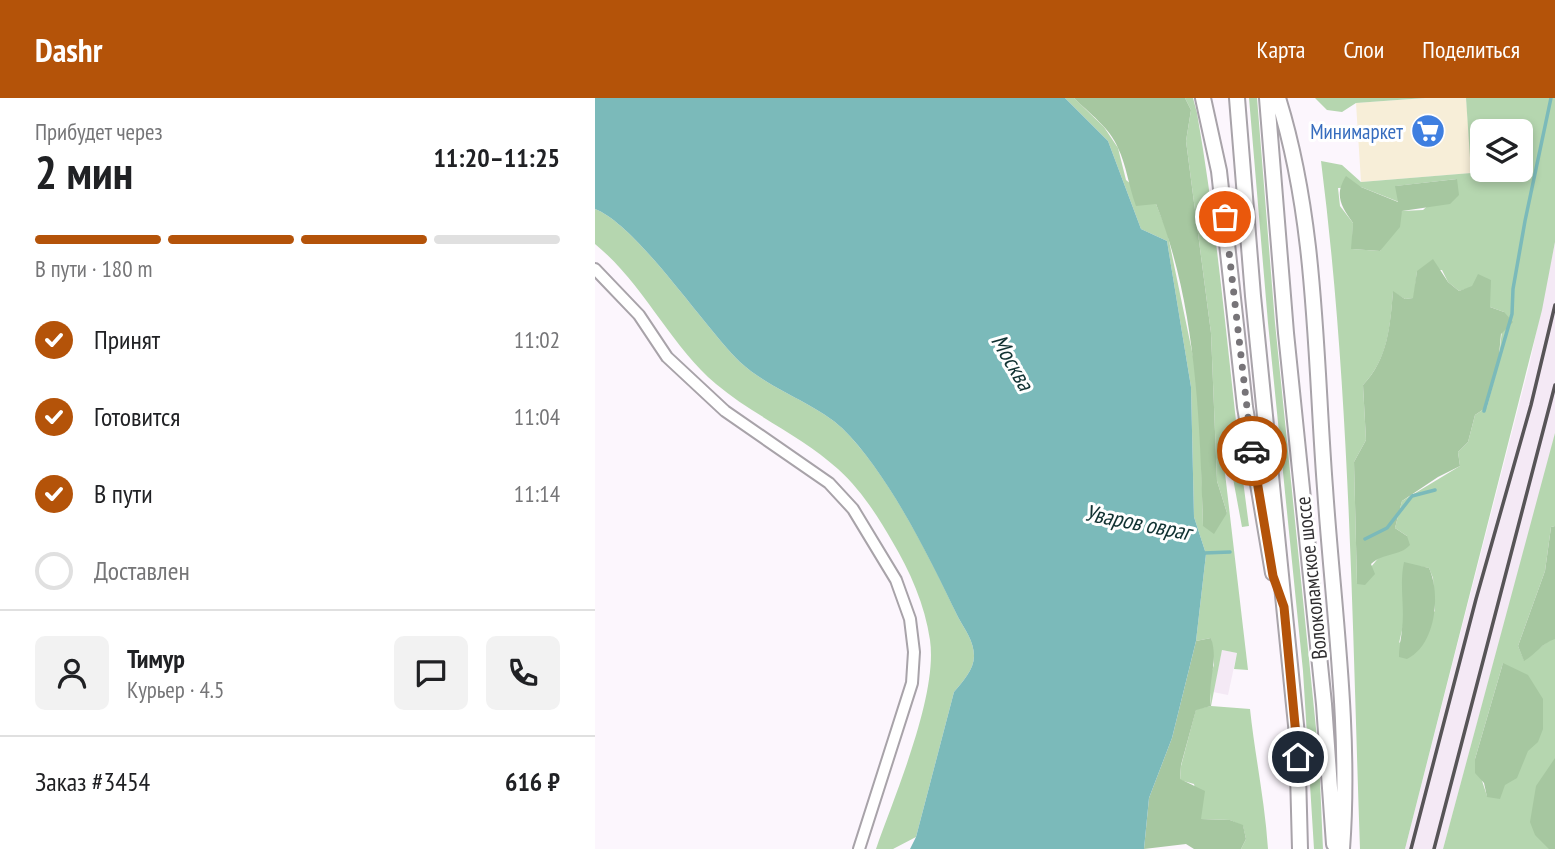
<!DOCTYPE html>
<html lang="ru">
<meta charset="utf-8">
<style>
body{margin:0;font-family:"PT Sans Narrow",sans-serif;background:#f2f2f2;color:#202124;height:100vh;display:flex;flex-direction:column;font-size:26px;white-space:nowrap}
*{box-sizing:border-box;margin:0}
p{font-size:23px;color:#757577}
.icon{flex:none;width:38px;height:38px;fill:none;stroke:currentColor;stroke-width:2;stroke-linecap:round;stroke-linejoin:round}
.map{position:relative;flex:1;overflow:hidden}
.side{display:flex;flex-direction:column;background:#fff;width:595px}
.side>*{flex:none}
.controls{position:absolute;left:875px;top:21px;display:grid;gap:14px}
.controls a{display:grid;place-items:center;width:63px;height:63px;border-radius:10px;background:#fff;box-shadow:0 4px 10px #0003;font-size:35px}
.pin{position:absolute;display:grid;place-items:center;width:60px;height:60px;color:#fff;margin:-30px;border:4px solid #fff;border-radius:50%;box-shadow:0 2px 7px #0007}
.courier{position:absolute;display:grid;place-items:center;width:70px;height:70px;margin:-35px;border:5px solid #b45309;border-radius:50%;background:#fff;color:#222;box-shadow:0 2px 9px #0007}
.headline em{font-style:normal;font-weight:800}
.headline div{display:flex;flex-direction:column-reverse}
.headline{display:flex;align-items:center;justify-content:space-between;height:119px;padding:0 35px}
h1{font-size:46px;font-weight:800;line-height:52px}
.bar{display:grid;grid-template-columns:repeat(4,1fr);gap:10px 7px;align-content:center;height:84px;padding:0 35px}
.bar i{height:9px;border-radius:5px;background:#e0e0e0}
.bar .selected{background:#b45309}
.bar p{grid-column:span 4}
.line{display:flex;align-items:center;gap:18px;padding:0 35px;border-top:2px solid #e0e0e0}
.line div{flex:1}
.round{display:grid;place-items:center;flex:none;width:74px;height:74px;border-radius:10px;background:#f2f2f2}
ol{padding:0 35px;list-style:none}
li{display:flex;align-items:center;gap:21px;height:77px}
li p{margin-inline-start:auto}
li .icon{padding:7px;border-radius:50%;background:#b45309;color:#fff;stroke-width:4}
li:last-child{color:#757577}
li i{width:38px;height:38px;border:4px solid #e0e0e0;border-radius:50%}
header{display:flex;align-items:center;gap:42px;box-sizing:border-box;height:98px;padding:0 35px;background:#b45309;color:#fff}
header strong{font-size:33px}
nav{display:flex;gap:38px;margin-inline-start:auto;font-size:24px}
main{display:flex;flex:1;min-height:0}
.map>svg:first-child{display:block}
.commercial{fill:#f7eed8}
.built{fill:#f4e9f5}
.green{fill:#b5d6af;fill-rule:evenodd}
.forest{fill:#a6c7a0}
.water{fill:#7bbaba}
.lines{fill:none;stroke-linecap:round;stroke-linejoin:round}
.stream{stroke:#7bbaba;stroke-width:3.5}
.minor-casing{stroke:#a8a3a9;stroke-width:14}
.major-casing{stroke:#a8a3a9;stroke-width:18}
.minor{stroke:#fff;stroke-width:10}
.major{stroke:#fff;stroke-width:14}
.rail{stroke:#575457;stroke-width:3.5}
.done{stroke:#777478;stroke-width:7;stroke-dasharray:0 12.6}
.route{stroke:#b45309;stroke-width:9}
.labels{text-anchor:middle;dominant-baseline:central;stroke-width:6;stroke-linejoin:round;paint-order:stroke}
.shop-label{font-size:21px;fill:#366cbe;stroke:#fff;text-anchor:end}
.street-label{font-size:21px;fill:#302e30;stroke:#fff}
.water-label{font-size:23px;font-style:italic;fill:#113232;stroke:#fff}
</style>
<header>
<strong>Dashr</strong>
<nav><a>Карта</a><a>Слои</a><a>Поделиться</a></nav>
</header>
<main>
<section class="side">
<div class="headline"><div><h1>2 мин</h1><p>Прибудет через</p></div><em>11:20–11:25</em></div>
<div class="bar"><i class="selected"></i><i class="selected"></i><i class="selected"></i><i></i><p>В пути · 180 m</p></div>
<ol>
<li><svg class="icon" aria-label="check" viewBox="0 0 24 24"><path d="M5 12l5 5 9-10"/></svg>Принят<p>11:02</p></li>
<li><svg class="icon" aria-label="check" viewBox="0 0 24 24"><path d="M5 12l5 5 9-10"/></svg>Готовится<p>11:04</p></li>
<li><svg class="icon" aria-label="check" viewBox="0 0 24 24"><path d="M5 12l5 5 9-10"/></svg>В пути<p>11:14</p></li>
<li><i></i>Доставлен</li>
</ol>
<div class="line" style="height:126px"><a class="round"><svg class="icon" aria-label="person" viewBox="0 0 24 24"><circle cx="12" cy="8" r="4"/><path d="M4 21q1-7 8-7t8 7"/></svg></a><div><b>Тимур</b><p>Курьер · 4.5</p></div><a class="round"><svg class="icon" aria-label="chat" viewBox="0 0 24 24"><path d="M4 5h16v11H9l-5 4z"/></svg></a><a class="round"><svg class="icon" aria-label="phone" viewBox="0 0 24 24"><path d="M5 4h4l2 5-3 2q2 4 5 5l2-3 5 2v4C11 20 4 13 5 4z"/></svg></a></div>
<div class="line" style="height:91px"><div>Заказ #3454</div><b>616 ₽</b></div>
</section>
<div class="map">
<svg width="960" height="751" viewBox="0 0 960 751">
<rect width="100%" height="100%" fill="#fcf6fd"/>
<!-- commercial -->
<path class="commercial" d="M 830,0 L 871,0 L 877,75 L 766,84 L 761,5 Z"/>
<!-- built -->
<path class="built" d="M 960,144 L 960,335 L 955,357 L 848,751 L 810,751 L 935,264 Z
M 627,552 L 642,555 L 633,597 L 618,594 Z"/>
<!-- green -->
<path class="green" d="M 470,0 L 479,0 L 509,29 L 523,50 L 531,82 L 561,106 L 572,133 L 599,263 L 605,317 L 608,428 L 632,415 L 622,383 L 616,235 L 591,43 L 596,12 L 590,0 L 598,0 L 602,15 C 626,152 635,290 654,428 L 647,429 L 630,337 L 626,341 L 653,572 L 639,571 L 642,555 L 627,552 L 616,608 L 655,611 C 660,658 670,704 673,751 L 646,751 L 651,741 L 648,728 L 635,722 L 606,721 L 599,686 L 585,682 L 586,668 L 601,611 L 616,608 L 614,581 L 619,567 L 616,540 L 601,543 L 611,456 L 599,419 L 596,289 L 572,143 L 546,131 L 513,43 Z
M 654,0 L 662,0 L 680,225 L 724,660 L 728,751 L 719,751 L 708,573 L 673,225 Z
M 720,0 L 830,0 L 761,5 L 747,14 L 732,12 Z
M 871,0 L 960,0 L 960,144 L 947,212 L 810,751 L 765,751 C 757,521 755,292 726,63 L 747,67 L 766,84 L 876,75 ZM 887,33 L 926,33 L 926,72 L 887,72 ZM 862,81 L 828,112 L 807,113 L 785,153 L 757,151 L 758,125 L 745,108 L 743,90 L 766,89 L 804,104 L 801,88 ZM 847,172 L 853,184 L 864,193 L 877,189 L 895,209 L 909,214 L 903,268 L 892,309 L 880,317 L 873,344 L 863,354 L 865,368 L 807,403 L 800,430 L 812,438 L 796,455 L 785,458 L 762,486 L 759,364 L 771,342 L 768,287 C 793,261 795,229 798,194 L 810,201 L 819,200 L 822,173 ZM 822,468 L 834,470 L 838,480 L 840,513 L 804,545 Z
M 0,111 C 42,127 109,229 145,264 C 174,291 222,306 247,330 C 294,376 335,460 363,519 C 370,532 379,543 379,558 C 379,572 367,584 359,594 L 321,739 L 298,751 L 281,751 C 300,696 343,598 335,542 C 330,507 315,473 297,443 C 282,417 266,392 243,371 C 207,338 159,318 121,286 C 74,246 49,186 0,146 Z
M 960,335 L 960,428 L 956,429 L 950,473 L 923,548 L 929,562 L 960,538 L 960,751 L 848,751 ZM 908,565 L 892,698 L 880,661 Z"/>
<!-- forest -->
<path class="forest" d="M 479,0 L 590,0 L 596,12 L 591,43 L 616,235 L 622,383 L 632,415 L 619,436 L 608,428 C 605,322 601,205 561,106 L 541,108 C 534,89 531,66 523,50 C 515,30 494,15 479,0 Z
M 751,78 L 766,89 L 803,104 L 800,88 L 862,81 L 864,97 L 855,106 L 807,113 L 805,129 L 785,153 L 756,151 L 758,125 C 746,108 739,97 751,78 Z
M 838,161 L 853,184 L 864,193 L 877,188 L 883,176 L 896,182 L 895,209 L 909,214 L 918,224 L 906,236 L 903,268 L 892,309 L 880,317 L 873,344 L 863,354 L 865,368 L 843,379 L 807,403 L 800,430 L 812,438 L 815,447 C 804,459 789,454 776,466 L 780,476 L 770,487 L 762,486 L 759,364 L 771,342 L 768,287 C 793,261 795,228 798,193 L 810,201 L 818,200 L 822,173 Z
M 960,428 L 960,541 C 947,545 941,556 929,563 L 923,548 L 950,473 L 956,429 Z
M 809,464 L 834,470 C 846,496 841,547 812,561 L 804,559 C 804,549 806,542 807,531 C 810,509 804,487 809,464 Z
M 616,540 C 624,563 612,584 616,608 L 601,612 L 586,667 L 585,681 L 610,693 L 606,721 L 635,722 L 648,727 L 651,741 L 646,751 L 599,751 L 591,746 L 549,751 L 554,700 L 577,640 L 601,543 Z
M 908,565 L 933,577 L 948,601 L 948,631 L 943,644 L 933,653 L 922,680 L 910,687 L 905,701 L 892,699 L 889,685 L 880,675 L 880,661 Z
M 960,660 L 960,751 L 954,751 L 940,737 L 935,724 L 941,688 Z"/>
<!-- water -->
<path class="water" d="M 0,0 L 470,0 L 513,43 L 546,131 L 572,143 L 596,289 L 599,419 L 611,456 L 601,543 L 577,640 L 554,700 L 549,751 L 315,751 L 321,739 L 359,594 C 367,584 379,572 379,558 C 379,543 370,532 363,519 C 335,461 294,376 247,330 C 222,306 174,291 145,264 C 109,229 42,127 0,111 Z"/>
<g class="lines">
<!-- stream -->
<path class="stream" d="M 889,313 L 917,216 L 918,191 L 930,123 L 956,0
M 770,441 L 792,430 L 817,398 L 840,392
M 609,455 L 635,454"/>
<!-- minor casing -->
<g class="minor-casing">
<path id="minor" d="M 0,171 L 44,217 L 72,259 L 130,313 L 234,385 L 258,411 L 301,482 L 315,521 L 319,554 L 317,585 L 264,751"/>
</g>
<!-- major casing -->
<g class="major-casing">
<path id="major" d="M 608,0 L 624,73 L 650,309 L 678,475
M 642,0 L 658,198 L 702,637 L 705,751
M 672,0 L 691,235 L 729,606 L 739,746
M 683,0 C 722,125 720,260 730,390 C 738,509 756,632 747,751"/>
</g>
<!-- minor -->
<use href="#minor" class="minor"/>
<!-- major -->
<use href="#major" class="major"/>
<!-- rail -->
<path class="rail" d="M 816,751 L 881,501 L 936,307 L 960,207
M 839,751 L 960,287"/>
</g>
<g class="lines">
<!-- done -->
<path class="done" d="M 630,119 L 657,353"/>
<!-- route -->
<path class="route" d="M 657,353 L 678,478 L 689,509 L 703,659"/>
</g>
<!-- icons -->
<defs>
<g id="supermarket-disc" transform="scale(1.75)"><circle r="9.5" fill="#3f7fe0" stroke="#fff"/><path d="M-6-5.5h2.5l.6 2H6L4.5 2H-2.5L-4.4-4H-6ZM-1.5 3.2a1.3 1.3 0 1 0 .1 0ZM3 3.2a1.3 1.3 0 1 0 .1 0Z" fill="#fff"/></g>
</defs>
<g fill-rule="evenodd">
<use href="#supermarket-disc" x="833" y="33"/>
</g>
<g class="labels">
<!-- shop labels -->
<g class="shop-label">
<text x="808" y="33">Минимаркет</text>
</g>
<!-- street labels -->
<g class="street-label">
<text transform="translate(716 480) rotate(-96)">Волоколамское шоссе</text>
</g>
<!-- water labels -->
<g class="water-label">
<text transform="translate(418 264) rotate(60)">Москва</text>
<text transform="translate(543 424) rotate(11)">Уваров овраг</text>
</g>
</g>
</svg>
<div class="controls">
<a><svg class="icon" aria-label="layers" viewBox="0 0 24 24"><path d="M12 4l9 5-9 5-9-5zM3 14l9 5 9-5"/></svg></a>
</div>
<div class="pin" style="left:630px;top:119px;background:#ea580c"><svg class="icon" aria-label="bag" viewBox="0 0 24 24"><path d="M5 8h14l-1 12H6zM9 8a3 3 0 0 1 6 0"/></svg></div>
<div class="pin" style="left:703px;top:659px;background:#1f2937"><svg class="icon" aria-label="home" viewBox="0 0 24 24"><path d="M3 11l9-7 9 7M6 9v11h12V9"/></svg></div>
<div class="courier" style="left:657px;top:353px"><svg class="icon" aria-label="car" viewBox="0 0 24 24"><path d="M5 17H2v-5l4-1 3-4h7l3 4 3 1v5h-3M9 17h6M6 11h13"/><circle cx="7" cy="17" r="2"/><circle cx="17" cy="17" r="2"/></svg></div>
</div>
</main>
